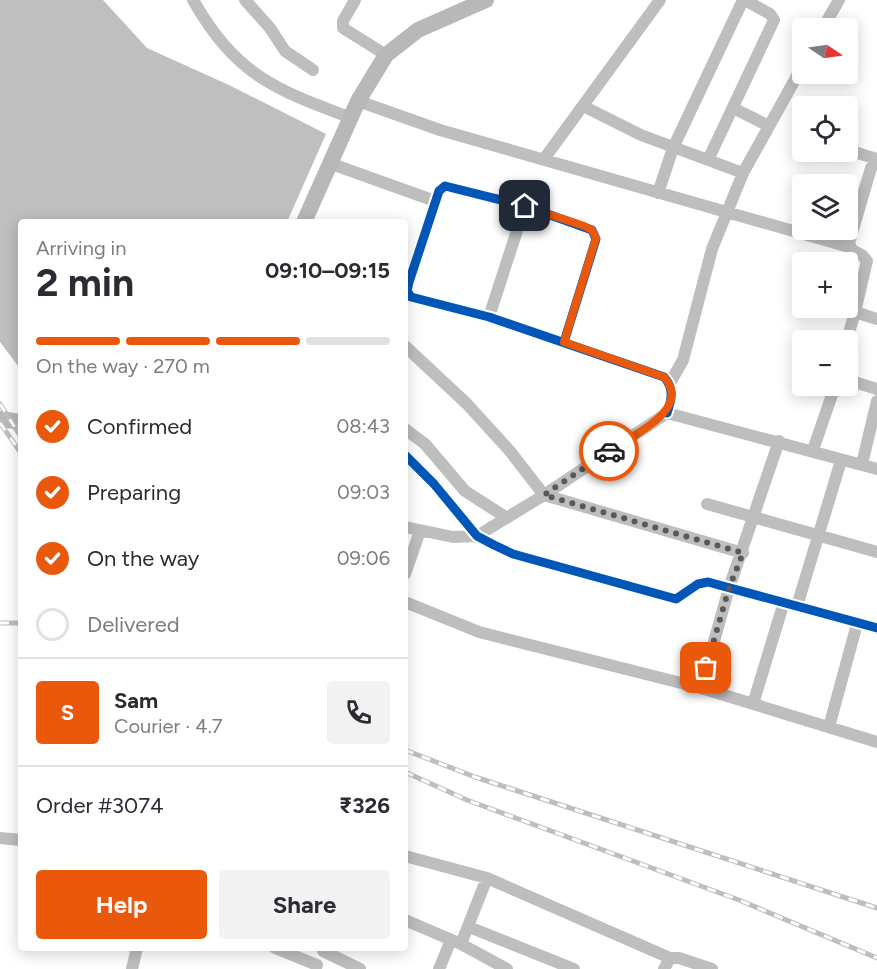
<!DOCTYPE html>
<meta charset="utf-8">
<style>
body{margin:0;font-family:Figtree,sans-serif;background:#f2f2f3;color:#2b2b33;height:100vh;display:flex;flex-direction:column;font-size:22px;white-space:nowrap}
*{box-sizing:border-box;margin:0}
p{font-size:20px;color:#7c7c81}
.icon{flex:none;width:33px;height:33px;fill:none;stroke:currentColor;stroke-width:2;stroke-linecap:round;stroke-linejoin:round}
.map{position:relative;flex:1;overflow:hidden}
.details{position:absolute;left:18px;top:219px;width:390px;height:732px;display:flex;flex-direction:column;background:#fff;border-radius:6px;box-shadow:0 3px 15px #0003}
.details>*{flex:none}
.needle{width:39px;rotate:103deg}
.tools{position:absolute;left:792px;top:18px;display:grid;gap:12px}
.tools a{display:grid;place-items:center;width:66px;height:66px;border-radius:6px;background:#fff;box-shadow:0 3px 15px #0003;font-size:30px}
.pin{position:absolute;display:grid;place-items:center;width:51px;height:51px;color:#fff;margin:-26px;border-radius:12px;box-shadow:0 3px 9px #0006}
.courier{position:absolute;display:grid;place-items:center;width:60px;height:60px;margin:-30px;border:4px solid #ea580c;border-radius:50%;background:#fff;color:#222;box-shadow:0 2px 8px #0007}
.overview em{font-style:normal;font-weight:700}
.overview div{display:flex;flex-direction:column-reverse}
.overview{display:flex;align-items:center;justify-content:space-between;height:102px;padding:0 18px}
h1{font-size:39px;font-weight:700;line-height:45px}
.bar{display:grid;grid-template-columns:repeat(4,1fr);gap:9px 6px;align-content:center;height:72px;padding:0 18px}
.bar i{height:8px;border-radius:4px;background:#e1e1e2}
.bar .active{background:#ea580c}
.bar p{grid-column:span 4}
.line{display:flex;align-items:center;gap:15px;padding:0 18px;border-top:2px solid #e1e1e2}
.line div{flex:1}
.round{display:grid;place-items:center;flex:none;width:63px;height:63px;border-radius:6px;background:#f2f2f3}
ol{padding:0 18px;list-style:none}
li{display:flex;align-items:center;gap:18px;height:66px}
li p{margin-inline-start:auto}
li .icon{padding:6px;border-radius:50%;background:#ea580c;color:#fff;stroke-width:4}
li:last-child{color:#7c7c81}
li i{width:33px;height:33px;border:3px solid #e1e1e2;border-radius:50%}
.button{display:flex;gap:12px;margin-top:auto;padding:12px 18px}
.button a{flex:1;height:69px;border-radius:6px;background:#ea580c;color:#fff;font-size:24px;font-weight:700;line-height:69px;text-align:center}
.button a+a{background:#f2f2f3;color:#2b2b33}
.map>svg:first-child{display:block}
.water{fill:#bfbfbf}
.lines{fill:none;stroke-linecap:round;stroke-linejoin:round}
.street{stroke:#bebebe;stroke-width:12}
.secondary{stroke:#b8b8b8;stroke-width:16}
.rail-casing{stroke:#bebebe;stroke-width:5}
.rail{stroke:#fff;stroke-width:3;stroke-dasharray:9;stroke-linecap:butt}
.cycleway-casing{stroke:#fff;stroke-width:13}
.cycleway{stroke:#0057b8;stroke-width:9}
.done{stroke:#595959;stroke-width:6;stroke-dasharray:0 10.8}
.route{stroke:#ea580c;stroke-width:8}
</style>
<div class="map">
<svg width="877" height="969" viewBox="0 0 877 969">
<rect width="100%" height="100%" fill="#fff"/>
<!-- water -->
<path class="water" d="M 0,0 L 103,0 L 147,48 L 231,86 L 326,134 L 287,222 L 21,222 L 21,370 L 0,342 Z"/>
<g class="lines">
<!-- street -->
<path class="street" d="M 193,0 C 236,75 274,89 351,118
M 245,0 L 270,28 L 285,51 L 313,70
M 355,0 L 343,21 L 343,28 L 386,55
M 823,28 L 839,0
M 358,101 L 440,130 L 849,247
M 583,106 L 641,135 L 708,160 L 774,20 L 770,14 L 745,0
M 733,108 L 769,126
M 848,150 L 877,159
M 544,159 L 660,0
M 708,160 L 743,173 L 802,67
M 329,163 L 435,201
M 658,193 L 673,148 L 743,0
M 855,312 L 867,261 L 862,255 L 852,250 L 849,243 L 871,168 L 877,161
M 489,317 L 525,206
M 847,340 L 855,312 L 877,319
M 564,342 L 596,239 L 592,230 L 525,206 L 445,186 L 439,191 L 409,282 L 407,291 L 411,297 L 489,317 L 664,377 C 674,388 672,399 667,413
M 405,346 L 467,404 L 509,450 L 544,495 L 743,553
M 848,380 L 877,389
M 670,383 L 683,360 L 712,249 L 743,173
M 405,429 L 425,444 L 465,491 L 507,518
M 813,450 L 835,386
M 405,455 L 434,484 L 477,536 L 494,545 L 513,554 L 676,599 L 698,584 L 708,582 L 877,628
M 862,464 L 877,401
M 707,504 L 877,552
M 405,527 L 453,537 L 477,536 L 544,495 L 667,413 L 877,469
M 405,574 L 420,531
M 405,602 L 479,632 L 701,688 L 877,742
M 797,606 L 840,464
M 701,688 L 729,588 L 779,441
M 753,704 L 784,602
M 829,727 L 857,624
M 0,838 L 21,840
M 405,856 L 487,878 L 670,958
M 405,920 L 461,944 L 507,969
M 469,927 L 574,969
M 461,944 L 487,878
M 275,948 L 317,965
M 323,951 L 360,969
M 132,969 L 137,948
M 439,969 L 451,940
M 664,969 L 670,958 L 679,958 L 712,969"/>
<!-- secondary -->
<path class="secondary" d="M 304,222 L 358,101 L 386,55 L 418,30 L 486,0
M 0,419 L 21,422"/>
<!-- rail casing -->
<g class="rail-casing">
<path id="rail" d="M 0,404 L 21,437
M 0,423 L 21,453
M 0,623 L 21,623
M 405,750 L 475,777 L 877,908
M 405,772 L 467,800 L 739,900 L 877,958"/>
</g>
<!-- rail -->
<use href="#rail" class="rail"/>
<!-- cycleway casing -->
<g class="cycleway-casing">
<path id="cycleway" d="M 564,342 L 596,239 L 592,230 L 525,206 L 445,186 L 439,191 L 409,282 L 407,291 L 411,297 L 489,317 L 664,377 C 674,388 672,399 667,413
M 405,455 L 434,484 L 477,536 L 494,545 L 513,554 L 676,599 L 698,584 L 708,582 L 877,628"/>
</g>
<!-- cycleway -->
<use href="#cycleway" class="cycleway"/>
</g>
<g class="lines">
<!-- done -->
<path class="done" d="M 609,451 L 544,495 L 743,553 L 729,588 L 706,668"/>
<!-- route -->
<path class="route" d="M 525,206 L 584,226 L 592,230 L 596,238 L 564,342 L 664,377 C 693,409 632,436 609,451"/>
</g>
</svg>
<div class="tools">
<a><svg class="needle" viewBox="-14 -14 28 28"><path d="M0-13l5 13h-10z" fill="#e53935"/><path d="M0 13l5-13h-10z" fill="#7c7c81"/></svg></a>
<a><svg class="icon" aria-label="locate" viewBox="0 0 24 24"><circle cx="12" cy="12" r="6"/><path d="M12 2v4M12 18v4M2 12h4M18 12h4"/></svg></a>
<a><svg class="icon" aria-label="layers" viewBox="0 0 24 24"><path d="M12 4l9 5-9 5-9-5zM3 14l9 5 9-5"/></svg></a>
<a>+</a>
<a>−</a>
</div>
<div class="pin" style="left:706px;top:668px;background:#ea580c"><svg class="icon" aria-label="bag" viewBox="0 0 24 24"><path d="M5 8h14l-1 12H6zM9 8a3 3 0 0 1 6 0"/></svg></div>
<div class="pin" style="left:525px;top:206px;background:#1f2937"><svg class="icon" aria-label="home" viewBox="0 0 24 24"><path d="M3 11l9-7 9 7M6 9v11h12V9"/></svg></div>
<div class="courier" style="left:609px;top:451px"><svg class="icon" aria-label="car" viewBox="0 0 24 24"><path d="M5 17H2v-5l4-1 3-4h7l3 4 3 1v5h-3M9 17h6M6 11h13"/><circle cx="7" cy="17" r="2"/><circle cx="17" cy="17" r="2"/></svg></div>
<section class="details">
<div class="overview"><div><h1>2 min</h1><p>Arriving in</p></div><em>09:10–09:15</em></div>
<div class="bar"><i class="active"></i><i class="active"></i><i class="active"></i><i></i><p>On the way · 270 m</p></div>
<ol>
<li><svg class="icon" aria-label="check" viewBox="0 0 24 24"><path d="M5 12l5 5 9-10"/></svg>Confirmed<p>08:43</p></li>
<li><svg class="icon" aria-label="check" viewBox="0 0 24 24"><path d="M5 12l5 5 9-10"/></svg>Preparing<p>09:03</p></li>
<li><svg class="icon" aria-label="check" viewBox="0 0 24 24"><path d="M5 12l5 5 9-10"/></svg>On the way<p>09:06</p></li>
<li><i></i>Delivered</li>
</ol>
<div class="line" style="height:108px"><b class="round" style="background:#ea580c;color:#fff">S</b><div><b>Sam</b><p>Courier · 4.7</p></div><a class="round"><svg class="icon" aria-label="phone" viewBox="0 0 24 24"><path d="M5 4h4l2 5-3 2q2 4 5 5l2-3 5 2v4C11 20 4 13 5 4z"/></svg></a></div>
<div class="line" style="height:78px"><div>Order #3074</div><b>₹326</b></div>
<div class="button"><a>Help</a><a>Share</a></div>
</section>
</div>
